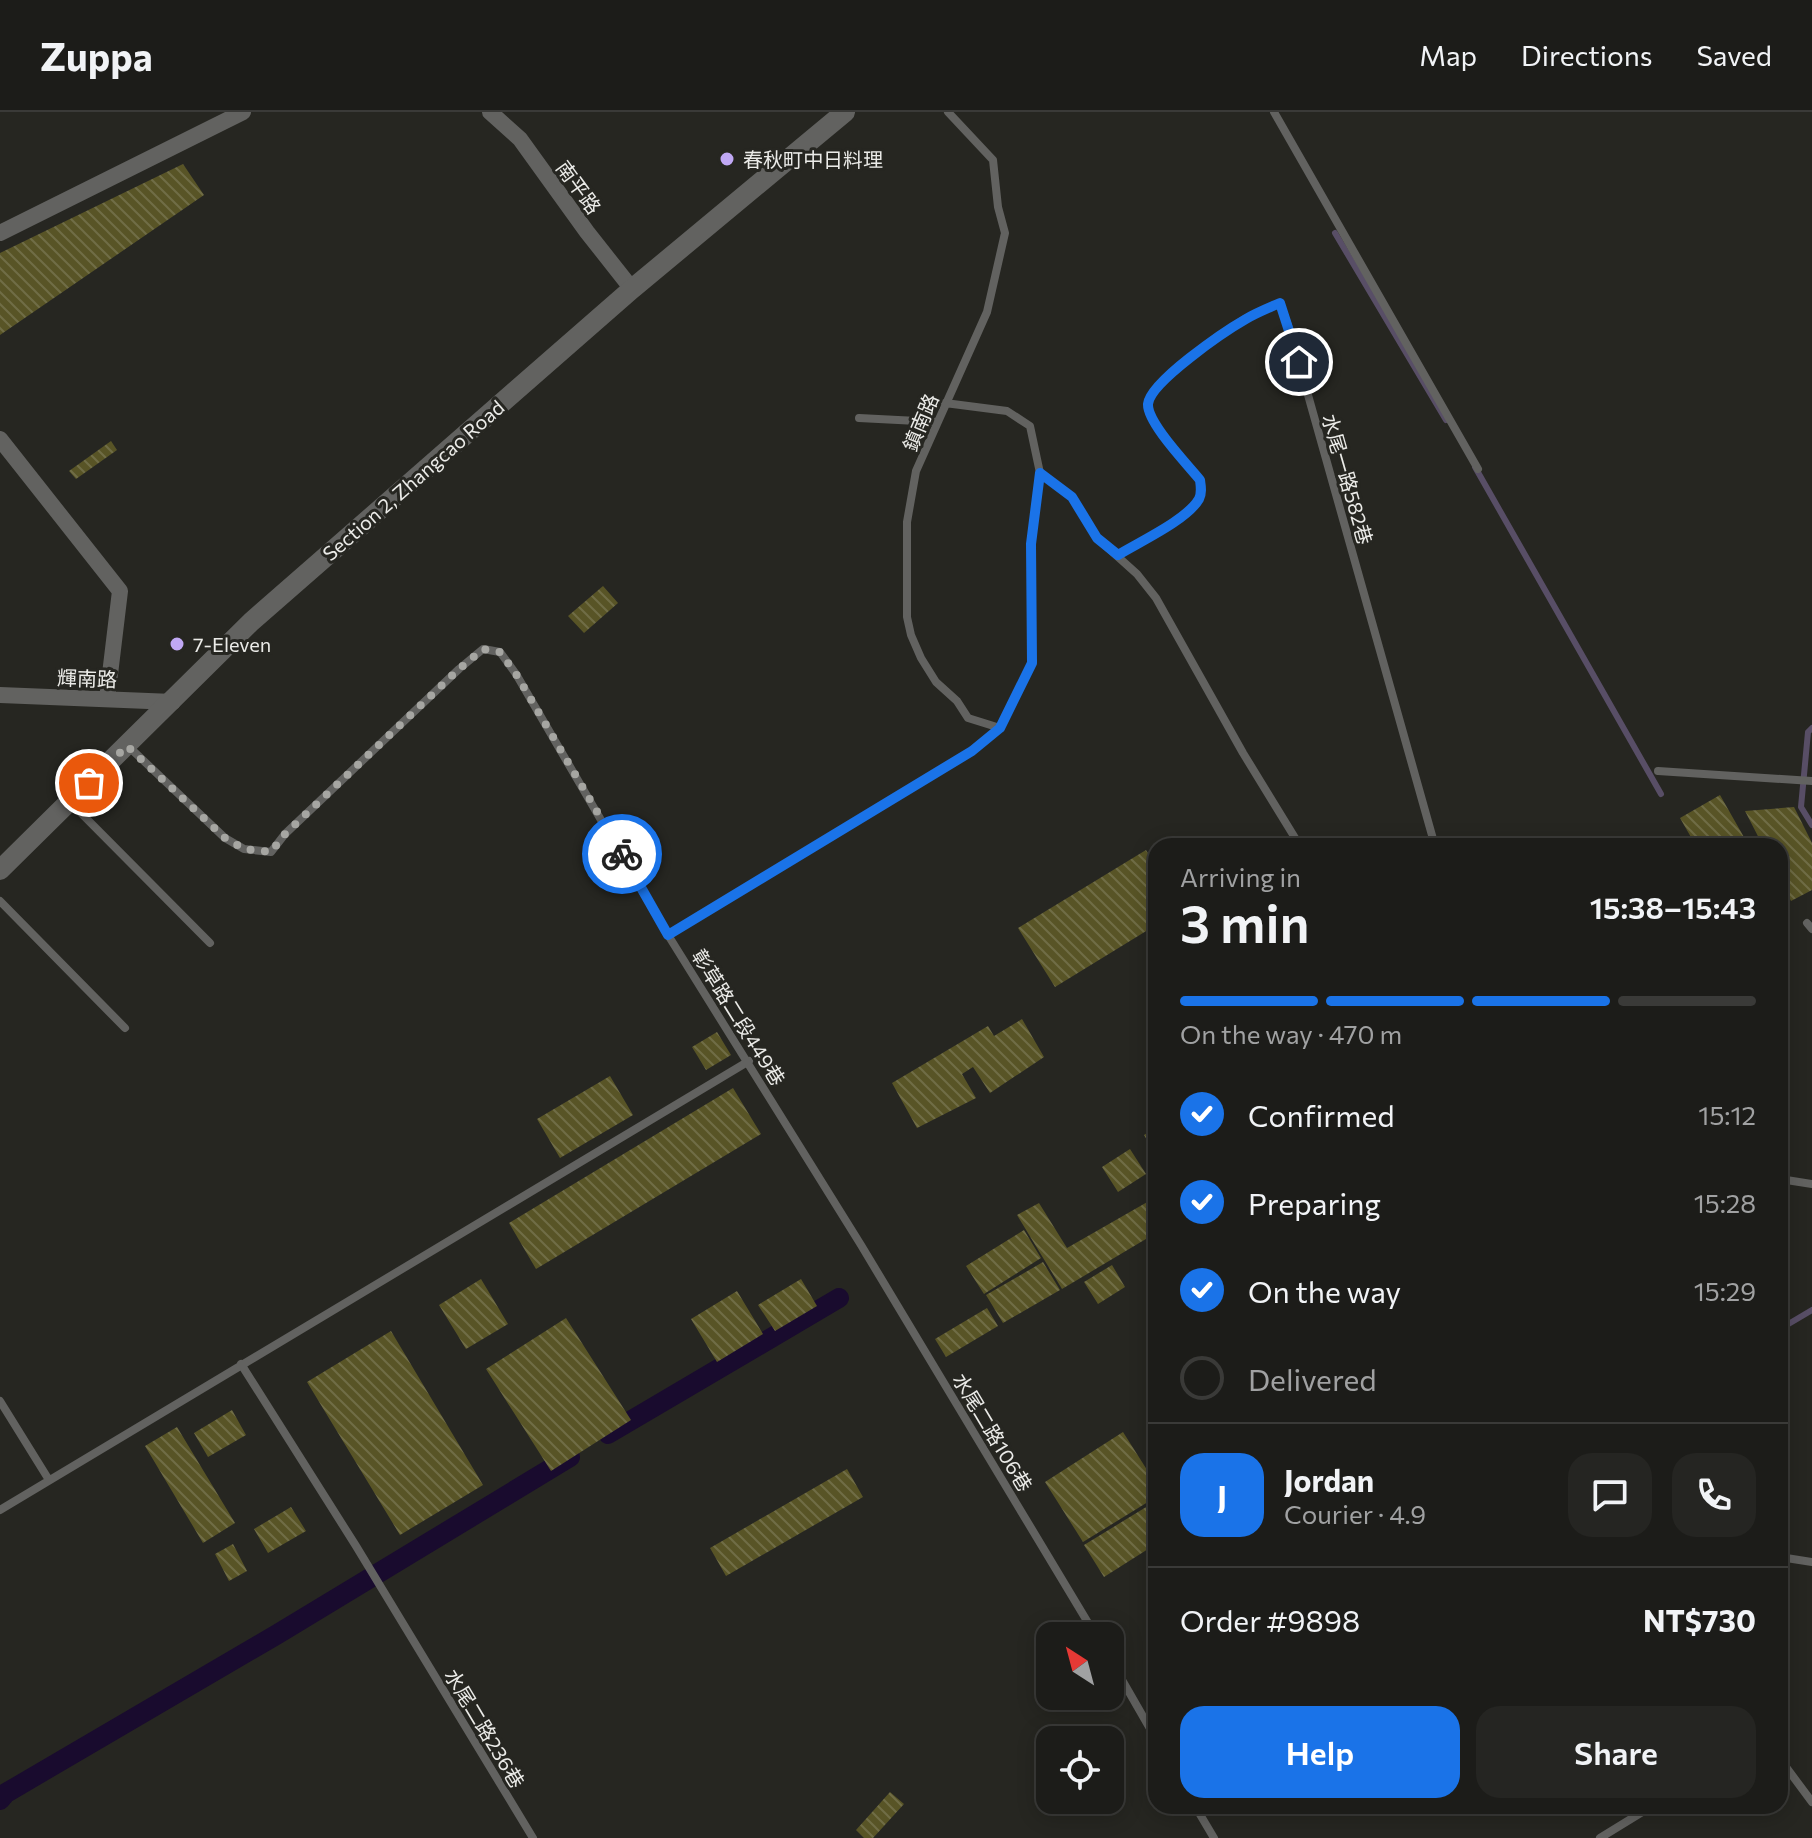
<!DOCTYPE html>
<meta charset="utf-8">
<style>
body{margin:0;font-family:Commissioner,"Noto Sans TC",sans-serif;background:#252522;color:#f1f3f6;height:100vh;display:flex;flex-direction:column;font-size:30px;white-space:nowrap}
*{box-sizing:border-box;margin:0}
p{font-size:26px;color:#a0a1a2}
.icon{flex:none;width:44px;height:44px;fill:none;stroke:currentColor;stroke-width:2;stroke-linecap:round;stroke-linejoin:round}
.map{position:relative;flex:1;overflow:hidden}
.sheet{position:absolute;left:1148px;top:726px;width:640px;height:976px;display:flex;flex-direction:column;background:#1c1c19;border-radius:24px;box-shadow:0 4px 20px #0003,0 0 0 2px #3a3a38}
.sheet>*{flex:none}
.needle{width:52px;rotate:324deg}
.tools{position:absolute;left:1036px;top:1510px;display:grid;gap:16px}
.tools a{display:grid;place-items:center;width:88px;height:88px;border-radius:16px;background:#1c1c19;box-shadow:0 4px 20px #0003,0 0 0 2px #3a3a38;font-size:40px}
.pin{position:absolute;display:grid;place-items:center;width:68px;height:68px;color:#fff;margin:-34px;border:4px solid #fff;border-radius:50%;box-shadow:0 2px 8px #0007}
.courier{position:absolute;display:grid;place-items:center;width:80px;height:80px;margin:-40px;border:6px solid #1a73e8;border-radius:50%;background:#fff;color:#222;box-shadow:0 2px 10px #0007}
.headline em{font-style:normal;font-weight:600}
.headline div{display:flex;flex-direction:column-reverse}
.headline{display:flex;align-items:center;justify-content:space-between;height:136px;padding:0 32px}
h1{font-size:52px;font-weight:600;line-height:60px}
.bar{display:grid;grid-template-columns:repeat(4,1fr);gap:12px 8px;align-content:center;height:96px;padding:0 32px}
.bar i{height:10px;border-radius:6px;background:#3a3a38}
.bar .active{background:#1a73e8}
.bar p{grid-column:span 4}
.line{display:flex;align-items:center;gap:20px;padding:0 32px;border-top:2px solid #3a3a38}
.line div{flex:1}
.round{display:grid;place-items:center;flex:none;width:84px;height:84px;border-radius:24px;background:#252522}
ol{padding:0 32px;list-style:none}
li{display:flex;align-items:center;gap:24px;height:88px}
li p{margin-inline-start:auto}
li .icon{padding:8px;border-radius:50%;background:#1a73e8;color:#fff;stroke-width:4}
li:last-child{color:#a0a1a2}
li i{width:44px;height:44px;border:4px solid #3a3a38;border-radius:50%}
.cta{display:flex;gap:16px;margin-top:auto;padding:16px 32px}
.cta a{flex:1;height:92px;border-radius:24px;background:#1a73e8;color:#fff;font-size:32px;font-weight:600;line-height:92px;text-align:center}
.cta a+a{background:#252522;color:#f1f3f6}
header{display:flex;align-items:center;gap:48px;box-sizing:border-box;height:112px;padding:0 40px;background:#1c1c19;border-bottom:2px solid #3a3a38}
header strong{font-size:38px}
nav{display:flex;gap:44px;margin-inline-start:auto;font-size:28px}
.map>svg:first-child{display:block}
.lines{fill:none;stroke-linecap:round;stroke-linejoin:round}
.stream{stroke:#584e66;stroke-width:6}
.canal{stroke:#190b2e;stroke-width:20}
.building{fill:url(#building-back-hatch)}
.service{stroke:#626260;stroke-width:8}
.minor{stroke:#626260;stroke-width:16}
.tertiary{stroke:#626260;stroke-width:20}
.done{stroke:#a6a6a2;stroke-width:8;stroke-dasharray:0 14.4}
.route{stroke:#1a73e8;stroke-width:10}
.poi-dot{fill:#c0a8f4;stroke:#262621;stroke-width:3}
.labels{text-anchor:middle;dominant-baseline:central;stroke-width:6;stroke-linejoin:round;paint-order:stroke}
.poi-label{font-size:20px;fill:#ebebe8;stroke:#262621;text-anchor:start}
.street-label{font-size:20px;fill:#ebebe8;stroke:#262621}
</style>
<header>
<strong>Zuppa</strong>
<nav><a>Map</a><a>Directions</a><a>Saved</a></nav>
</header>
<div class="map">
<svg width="1812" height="1726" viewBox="0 0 1812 1726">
<defs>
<pattern id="building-back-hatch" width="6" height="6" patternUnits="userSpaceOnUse" patternTransform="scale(2)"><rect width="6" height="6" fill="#585426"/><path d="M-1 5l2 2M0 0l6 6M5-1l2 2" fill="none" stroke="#706d46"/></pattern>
</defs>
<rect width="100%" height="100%" fill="#262621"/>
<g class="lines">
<!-- stream -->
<path class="stream" d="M 1335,121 L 1446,308
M 1475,355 L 1661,682
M 1812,616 L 1808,620 L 1801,695 L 1812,713
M 1780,1217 L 1812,1198"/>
<!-- canal -->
<path class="canal" d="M 608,1322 L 839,1186
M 0,1688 L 6,1681 L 276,1523 L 570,1345"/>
</g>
<!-- building -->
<path class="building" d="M 183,52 L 204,83 L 0,223 L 0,141 Z
M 111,329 L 117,338 L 76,367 L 69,359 Z
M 603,474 L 618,491 L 584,521 L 568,504 Z
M 1720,683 L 1749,734 L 1696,734 L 1680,706 Z
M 1794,695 L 1812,731 L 1812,778 L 1791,789 L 1780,767 L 1780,734 L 1763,734 L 1745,699 Z
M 1146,738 L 1156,754 L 1156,813 L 1055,875 L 1018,816 Z
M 1022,907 L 1044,945 L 990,981 L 973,955 L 962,962 L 976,986 L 917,1016 L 892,971 L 988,914 L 994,924 Z
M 717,920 L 731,943 L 706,958 L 692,935 Z
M 610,964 L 633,1003 L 560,1046 L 537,1007 Z
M 733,976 L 761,1022 L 536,1157 L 509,1111 Z
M 1156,1015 L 1156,1043 L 1144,1023 Z
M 1130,1037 L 1146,1062 L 1118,1080 L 1102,1055 Z
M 1156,1085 L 1156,1121 L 1062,1177 L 1017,1103 L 1039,1091 L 1067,1136 Z
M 1024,1118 L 1041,1146 L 984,1182 L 966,1154 Z
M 1043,1150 L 1060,1178 L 1003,1211 L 986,1183 Z
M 1112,1153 L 1125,1175 L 1098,1192 L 1084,1170 Z
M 481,1167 L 508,1212 L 466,1237 L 439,1193 Z
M 801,1167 L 817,1194 L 775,1219 L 758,1193 Z
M 737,1179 L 763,1222 L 717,1250 L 691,1207 Z
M 987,1196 L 998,1214 L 946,1245 L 935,1227 Z
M 566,1206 L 631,1308 L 551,1359 L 486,1257 Z
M 391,1219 L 483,1373 L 400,1423 L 307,1270 Z
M 232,1298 L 246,1323 L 208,1345 L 194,1321 Z
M 177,1315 L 235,1411 L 203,1431 L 145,1334 Z
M 1123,1320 L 1156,1372 L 1156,1385 L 1083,1430 L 1045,1370 Z
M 847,1357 L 863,1385 L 726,1464 L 710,1436 Z
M 1156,1389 L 1156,1432 L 1104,1465 L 1084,1433 Z
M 291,1395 L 306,1419 L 268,1441 L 254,1417 Z
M 233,1432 L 247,1459 L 229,1469 L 215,1442 Z
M 890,1680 L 904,1692 L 873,1726 L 864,1726 L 856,1718 Z"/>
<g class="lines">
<!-- service -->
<path class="service" d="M 948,0 L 993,48 L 998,95 L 1005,121 L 987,200 L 916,359 L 907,410 L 907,505 L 911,523 L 921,546 L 936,570 L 957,589 L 968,606 L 1000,616
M 1274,0 L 1478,357
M 859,306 L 937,310
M 1040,361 L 1072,385 L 1097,426 L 1137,462 L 1156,486 L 1243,641 L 1300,734
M 1118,443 C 1139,430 1187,408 1199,387 C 1202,381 1201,375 1200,368 C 1188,352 1147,311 1148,292 C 1150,270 1225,219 1245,207 C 1256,201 1268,196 1280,191 L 1290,219 L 1435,734
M 128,634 L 225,726 L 244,737 L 271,740 L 285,722 L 459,557 L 483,537 L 500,540 L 516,562 L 668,823 L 861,1133 L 1096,1524
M 1658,659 L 1812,669
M 70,690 L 210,831
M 0,789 L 125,916
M 1807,811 L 1812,817
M 668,823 L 972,639 L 1000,616 L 1032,551 L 1031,432 L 1040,361 L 1030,314 L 1007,299 L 945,291
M 1780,1067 L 1812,1072
M 241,1252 L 356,1434 L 533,1726
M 0,1289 L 49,1368
M 0,1398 L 749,949
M 1780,1445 L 1812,1450
M 1110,1547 L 1156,1627
M 1780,1647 L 1812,1690
M 1195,1694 L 1214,1726
M 1600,1726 L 1652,1694"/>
<!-- minor -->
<path class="minor" d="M 490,0 L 520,27 L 587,120 L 632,177
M 0,121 L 243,0
M 0,327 L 120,479 L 107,587
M 0,583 L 173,590"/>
<!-- tertiary -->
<path class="tertiary" d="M 0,758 L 251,510 L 632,177 L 845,0"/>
</g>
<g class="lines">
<!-- done -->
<path class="done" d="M 89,671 L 127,634 L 225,726 L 244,737 L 271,740 L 285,722 L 459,557 L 483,537 L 500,540 L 516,562 L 622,742"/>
<!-- route -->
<path class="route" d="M 622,742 L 668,823 L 972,639 L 1000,616 L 1032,551 L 1031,432 L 1040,361 L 1072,385 L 1097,426 L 1118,443 C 1139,430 1187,408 1199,387 C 1202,381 1201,375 1200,368 C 1188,353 1147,311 1148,292 C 1150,270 1225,219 1246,207 C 1256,201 1268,196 1280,191 L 1299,250"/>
</g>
<!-- markers -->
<g class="poi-dot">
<circle cx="727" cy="47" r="8"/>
<circle cx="177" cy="532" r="8"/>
</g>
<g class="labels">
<!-- poi labels -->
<g class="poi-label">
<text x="743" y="47">春秋町中日料理</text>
<text x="193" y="532">7-Eleven</text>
</g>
<!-- street labels -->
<g class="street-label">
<text transform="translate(579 75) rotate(54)">南平路</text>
<text transform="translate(920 310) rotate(-67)">鎮南路</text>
<text transform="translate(1348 367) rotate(74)">水尾一路582巷</text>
<text transform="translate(413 368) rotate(-41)">Section 2, Zhangcao Road</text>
<text transform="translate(87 566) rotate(2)">輝南路</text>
<text transform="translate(739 905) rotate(58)">彰草路二段449巷</text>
<text transform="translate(993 1320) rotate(59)">水尾二路106巷</text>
<text transform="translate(485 1616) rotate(59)">水尾二路236巷</text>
</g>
</g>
</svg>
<div class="tools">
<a><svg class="needle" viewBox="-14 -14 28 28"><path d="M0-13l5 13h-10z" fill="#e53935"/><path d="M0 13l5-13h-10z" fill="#a0a1a2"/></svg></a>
<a><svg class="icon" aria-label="locate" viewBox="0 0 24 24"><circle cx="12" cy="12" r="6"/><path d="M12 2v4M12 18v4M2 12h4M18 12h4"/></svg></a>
</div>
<div class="pin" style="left:89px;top:671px;background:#ea580c"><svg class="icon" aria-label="bag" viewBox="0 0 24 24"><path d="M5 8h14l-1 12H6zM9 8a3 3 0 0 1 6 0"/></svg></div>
<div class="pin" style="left:1299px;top:250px;background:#1f2937"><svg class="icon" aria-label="home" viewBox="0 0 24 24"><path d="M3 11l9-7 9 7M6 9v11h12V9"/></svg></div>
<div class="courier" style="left:622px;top:742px"><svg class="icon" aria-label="bike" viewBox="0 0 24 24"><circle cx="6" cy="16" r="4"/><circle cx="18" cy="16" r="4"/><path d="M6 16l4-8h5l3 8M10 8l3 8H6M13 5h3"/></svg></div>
<section class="sheet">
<div class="headline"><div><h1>3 min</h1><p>Arriving in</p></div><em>15:38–15:43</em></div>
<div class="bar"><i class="active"></i><i class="active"></i><i class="active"></i><i></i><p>On the way · 470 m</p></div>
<ol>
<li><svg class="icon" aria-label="check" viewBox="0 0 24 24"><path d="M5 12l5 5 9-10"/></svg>Confirmed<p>15:12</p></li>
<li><svg class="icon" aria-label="check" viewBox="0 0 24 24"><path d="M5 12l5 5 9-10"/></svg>Preparing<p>15:28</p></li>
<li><svg class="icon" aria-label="check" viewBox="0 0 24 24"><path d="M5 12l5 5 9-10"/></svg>On the way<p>15:29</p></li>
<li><i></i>Delivered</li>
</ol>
<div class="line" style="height:144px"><b class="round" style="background:#1a73e8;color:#fff">J</b><div><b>Jordan</b><p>Courier · 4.9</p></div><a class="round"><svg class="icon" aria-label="chat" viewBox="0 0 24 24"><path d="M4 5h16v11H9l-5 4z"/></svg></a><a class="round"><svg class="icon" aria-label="phone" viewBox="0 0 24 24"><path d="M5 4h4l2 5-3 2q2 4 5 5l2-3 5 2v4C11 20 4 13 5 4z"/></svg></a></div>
<div class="line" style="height:104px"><div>Order #9898</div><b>NT$730</b></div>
<div class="cta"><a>Help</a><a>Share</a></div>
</section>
</div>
